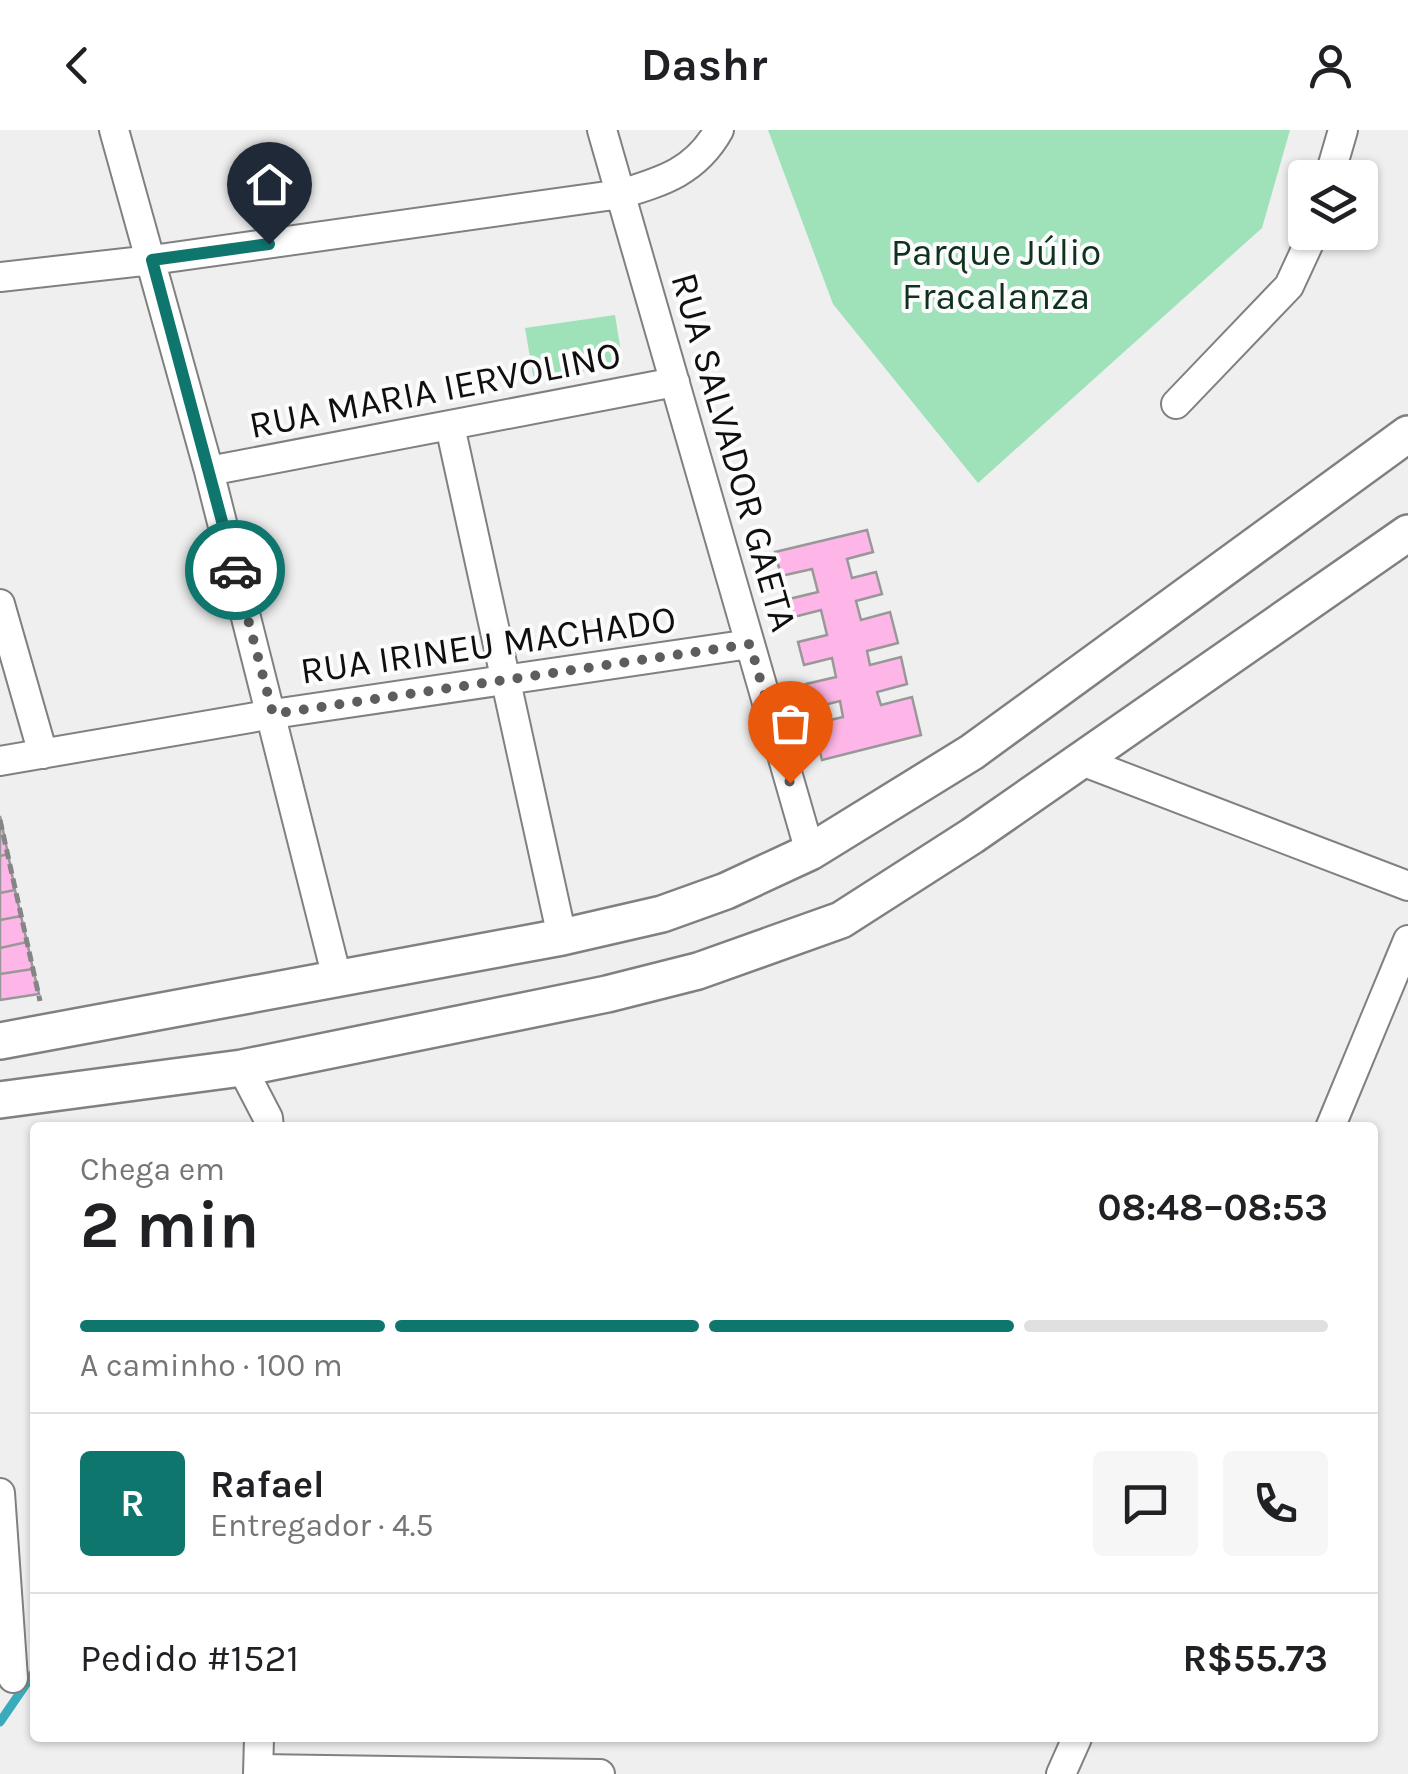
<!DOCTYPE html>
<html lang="pt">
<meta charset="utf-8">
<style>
body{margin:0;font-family:Karla,sans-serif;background:#f6f6f6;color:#202124;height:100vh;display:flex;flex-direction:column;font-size:38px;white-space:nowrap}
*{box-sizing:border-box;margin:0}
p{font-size:32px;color:#757577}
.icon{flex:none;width:55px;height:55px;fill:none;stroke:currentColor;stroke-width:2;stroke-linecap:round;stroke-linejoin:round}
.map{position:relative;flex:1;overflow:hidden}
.panel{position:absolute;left:30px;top:992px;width:1348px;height:620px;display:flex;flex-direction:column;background:#fff;border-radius:10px;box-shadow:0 2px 8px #0004}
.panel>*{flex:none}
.controls{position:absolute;left:1288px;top:30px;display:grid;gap:20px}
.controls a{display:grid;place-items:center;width:90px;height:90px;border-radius:10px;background:#fff;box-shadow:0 2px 8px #0004;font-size:50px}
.pin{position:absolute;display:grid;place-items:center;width:85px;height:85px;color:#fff;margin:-102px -42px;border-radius:50% 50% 50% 0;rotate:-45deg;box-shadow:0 0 10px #0007}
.pin .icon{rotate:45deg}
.courier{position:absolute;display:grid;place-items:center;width:100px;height:100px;margin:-50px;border:8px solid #0f766e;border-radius:50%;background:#fff;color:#222;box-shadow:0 2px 12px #0007}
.head em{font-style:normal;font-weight:700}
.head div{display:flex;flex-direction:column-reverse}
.head{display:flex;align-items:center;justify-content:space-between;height:170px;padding:0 50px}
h1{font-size:65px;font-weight:700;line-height:75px}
.bar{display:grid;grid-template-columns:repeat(4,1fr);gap:15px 10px;align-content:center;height:120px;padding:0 50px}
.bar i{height:12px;border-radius:8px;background:#e0e0e0}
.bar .active{background:#0f766e}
.bar p{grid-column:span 4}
.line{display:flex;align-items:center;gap:25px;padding:0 50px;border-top:2px solid #e0e0e0}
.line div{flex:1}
.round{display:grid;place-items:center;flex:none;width:105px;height:105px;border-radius:10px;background:#f6f6f6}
header{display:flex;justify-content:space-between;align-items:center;height:130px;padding:0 50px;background:#fff;font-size:45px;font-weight:700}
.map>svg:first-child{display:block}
.green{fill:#9fe2b9}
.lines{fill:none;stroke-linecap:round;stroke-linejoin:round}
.stream{stroke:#38abbc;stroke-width:9}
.building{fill:#fdb6e7;stroke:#999898;stroke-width:2.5}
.minor-casing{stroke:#808081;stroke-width:32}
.major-casing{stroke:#808081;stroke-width:40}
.path{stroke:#858585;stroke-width:5;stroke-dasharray:10 5;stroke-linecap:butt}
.minor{stroke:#fff;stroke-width:28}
.major{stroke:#fff;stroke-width:35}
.done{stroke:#5d5d5e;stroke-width:10;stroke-dasharray:0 18}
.route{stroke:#0f766e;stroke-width:12}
.labels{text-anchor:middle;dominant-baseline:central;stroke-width:8;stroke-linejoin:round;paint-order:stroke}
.park-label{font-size:38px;fill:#0f321f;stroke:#fcfcfd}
.street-label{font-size:38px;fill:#0f0f0f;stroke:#fcfcfd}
</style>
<header><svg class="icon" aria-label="back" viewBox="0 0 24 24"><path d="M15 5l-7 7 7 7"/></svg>Dashr<svg class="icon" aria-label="person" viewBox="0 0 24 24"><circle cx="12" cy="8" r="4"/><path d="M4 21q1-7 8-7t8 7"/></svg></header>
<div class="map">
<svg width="1408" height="1644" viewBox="0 0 1408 1644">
<rect width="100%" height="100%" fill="#efeff0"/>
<!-- green -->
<path class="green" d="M 768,0 L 1290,0 L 1262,98 L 978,353 L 833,174 Z
M 615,185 L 623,234 L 534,251 L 525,198 Z"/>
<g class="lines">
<!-- stream -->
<path class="stream" d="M 0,1592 L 35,1541"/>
</g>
<!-- building -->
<path class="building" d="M 867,400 L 873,422 L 847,429 L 852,448 L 876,442 L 882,464 L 856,471 L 861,490 L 890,482 L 898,513 L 867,521 L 870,535 L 901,527 L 907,554 L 877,562 L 881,575 L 912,567 L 921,605 L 822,630 L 813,594 L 843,587 L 840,571 L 812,578 L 806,554 L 836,547 L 832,528 L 804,535 L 798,512 L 827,505 L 821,480 L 794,487 L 789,469 L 818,462 L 812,439 L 781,446 L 775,422 Z
M 0,686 L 8,724 L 0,726 Z
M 8,724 L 15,760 L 0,763 L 0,726 Z
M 15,760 L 21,786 L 0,790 L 0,763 Z
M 21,786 L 27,812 L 0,818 L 0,790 Z
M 27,812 L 33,839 L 0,844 L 0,818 Z
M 33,839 L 39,864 L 0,870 L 0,844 Z"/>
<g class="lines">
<!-- minor casing -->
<g class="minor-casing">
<path id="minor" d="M 114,0 L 209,341 L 337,848
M 602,0 L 810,722
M 1329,48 L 1343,0
M 0,147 L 152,130 L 621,64 C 664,51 696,41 719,0
M 1176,274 L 1289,156 L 1314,102
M 450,296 L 562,807
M 209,341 L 675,252
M 0,474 L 43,624
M 1079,630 L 1408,756
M 0,631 L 273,584 L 750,514
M 242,938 L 268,988 L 269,998
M 1330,998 L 1408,810
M 0,1363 L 13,1548
M 259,1639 L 600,1644
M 258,1644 L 259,1608
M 1061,1644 L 1077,1608"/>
</g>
<!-- major casing -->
<g class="major-casing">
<path id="major" d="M 0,911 L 562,807 L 662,784 L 726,761 L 810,722 L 972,622 L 1408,304
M 0,970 L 242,938 L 607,864 L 698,841 L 841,790 L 972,706 L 1408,403"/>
</g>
<!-- path -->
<path class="path" d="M 0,690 L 40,871"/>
<!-- minor -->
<use href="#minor" class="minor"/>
<!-- major -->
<use href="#major" class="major"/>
</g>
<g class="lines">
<!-- done -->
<path class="done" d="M 235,440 L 273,584 L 750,514 L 790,653"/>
<!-- route -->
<path class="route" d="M 235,440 L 152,130 L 269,114"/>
</g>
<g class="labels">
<!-- park labels -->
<g class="park-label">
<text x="996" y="122">Parque Júlio<tspan x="996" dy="44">Fracalanza</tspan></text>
</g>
<!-- street labels -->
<g class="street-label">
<text transform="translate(435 260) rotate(-11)">RUA MARIA IERVOLINO</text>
<text transform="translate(734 322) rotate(74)">RUA SALVADOR GAETA</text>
<text transform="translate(488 515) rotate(-8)">RUA IRINEU MACHADO</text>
</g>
</g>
</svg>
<div class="controls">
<a><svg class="icon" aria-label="layers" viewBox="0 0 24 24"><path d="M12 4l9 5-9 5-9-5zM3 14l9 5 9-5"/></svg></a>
</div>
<div class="pin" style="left:790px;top:653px;background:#ea580c"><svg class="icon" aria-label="bag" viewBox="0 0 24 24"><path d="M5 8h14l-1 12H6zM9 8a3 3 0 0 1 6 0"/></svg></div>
<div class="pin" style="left:269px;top:114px;background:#1f2937"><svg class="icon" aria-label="home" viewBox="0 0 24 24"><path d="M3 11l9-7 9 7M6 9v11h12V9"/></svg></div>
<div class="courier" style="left:235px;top:440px"><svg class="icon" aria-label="car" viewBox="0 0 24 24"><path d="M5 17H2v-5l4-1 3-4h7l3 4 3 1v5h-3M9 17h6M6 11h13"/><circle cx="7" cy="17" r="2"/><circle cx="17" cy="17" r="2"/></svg></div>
<section class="panel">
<div class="head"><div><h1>2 min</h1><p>Chega em</p></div><em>08:48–08:53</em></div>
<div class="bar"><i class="active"></i><i class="active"></i><i class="active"></i><i></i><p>A caminho · 100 m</p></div>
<div class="line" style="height:180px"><b class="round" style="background:#0f766e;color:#fff">R</b><div><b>Rafael</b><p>Entregador · 4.5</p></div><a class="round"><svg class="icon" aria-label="chat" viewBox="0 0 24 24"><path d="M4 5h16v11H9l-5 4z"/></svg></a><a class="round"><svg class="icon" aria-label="phone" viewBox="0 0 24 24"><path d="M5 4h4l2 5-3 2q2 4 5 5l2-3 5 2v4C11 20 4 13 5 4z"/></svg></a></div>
<div class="line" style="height:130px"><div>Pedido #1521</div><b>R$55.73</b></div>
</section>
</div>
